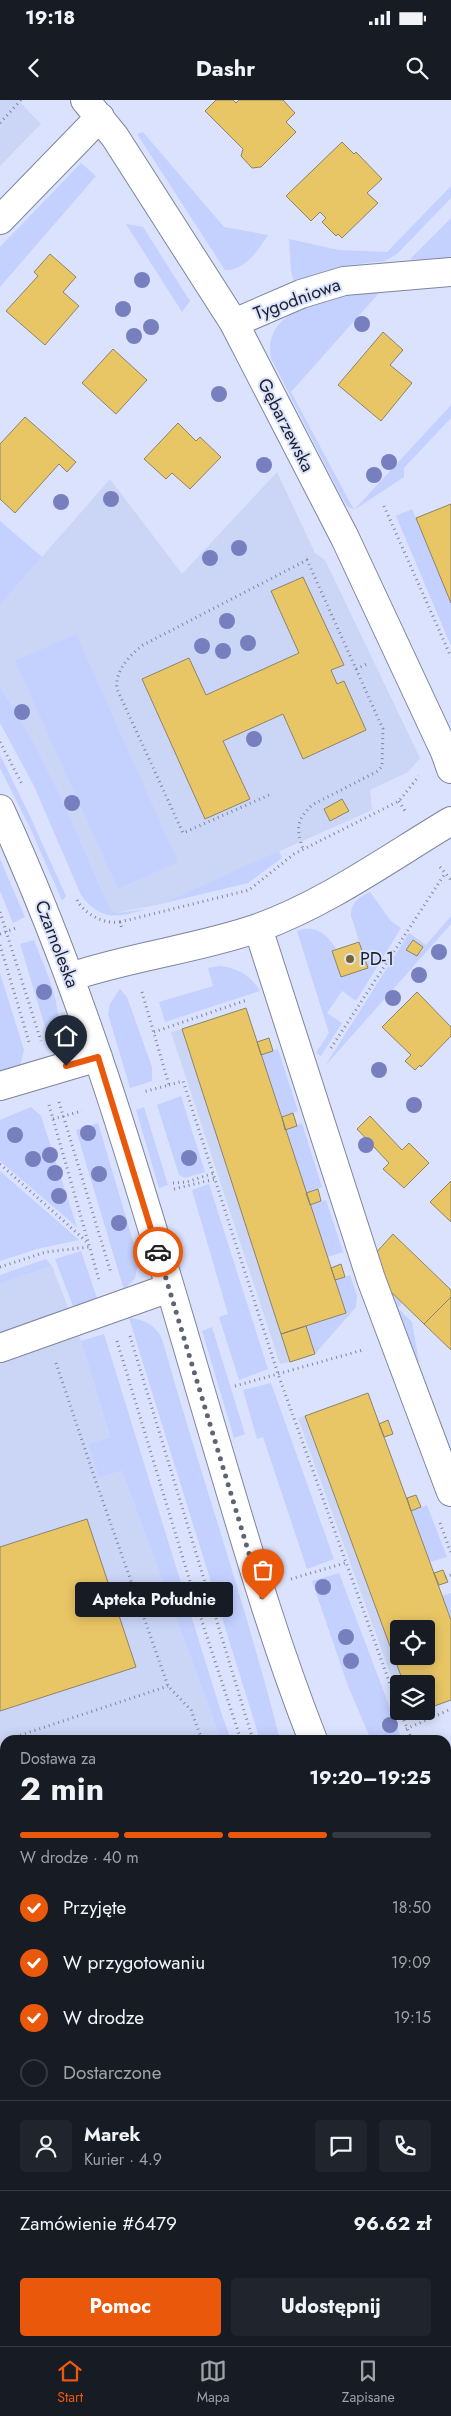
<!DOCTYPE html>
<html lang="pl">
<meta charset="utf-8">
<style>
body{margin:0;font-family:Jost,sans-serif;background:#20242c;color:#f1f3f6;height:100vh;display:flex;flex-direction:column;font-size:19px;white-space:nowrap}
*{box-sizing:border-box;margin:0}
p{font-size:16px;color:#9ea1a6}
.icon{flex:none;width:28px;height:28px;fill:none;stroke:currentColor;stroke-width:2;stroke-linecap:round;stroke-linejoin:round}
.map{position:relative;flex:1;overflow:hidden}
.drawer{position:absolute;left:0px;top:1635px;width:451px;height:611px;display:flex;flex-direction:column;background:#171b24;border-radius:15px 15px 0 0;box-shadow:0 2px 12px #0003}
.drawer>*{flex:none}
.controls{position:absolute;left:390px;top:1520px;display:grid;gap:10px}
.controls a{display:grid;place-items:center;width:45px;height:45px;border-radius:5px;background:#171b24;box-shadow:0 2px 12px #0003;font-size:25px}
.pin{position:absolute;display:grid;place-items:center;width:42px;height:42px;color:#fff;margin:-51px -21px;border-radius:50% 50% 50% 0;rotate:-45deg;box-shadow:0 0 5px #0007}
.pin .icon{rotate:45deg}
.courier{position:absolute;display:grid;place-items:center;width:50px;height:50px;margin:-25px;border:4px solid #ea580c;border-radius:50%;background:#fff;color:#222;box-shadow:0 1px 6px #0007}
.bubble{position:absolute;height:35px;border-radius:5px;background:#171b24;box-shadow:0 2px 12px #0003;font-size:16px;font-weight:700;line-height:35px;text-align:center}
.headline em{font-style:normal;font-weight:700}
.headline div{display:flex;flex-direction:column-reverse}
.headline{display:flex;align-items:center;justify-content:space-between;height:85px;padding:0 20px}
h1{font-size:32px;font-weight:700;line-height:38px}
.bar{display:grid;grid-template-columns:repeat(4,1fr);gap:8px 5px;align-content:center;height:60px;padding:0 20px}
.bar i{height:6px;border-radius:4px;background:#363941}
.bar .active{background:#ea580c}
.bar p{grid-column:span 4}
.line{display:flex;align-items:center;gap:12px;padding:0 20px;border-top:1px solid #363941}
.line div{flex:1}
.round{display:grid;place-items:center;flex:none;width:52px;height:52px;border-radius:5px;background:#20242c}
ol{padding:0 20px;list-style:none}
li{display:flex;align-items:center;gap:15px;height:55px}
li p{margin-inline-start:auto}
li .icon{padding:5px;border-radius:50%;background:#ea580c;color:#fff;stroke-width:4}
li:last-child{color:#9ea1a6}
li i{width:28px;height:28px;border:2px solid #363941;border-radius:50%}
.button{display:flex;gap:10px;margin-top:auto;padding:10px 20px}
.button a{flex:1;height:58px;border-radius:5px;background:#ea580c;color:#fff;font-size:20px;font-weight:700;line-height:58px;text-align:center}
.button a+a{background:#20242c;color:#f1f3f6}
.status{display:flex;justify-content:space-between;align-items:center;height:35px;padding:0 25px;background:#171b24;direction:ltr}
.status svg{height:14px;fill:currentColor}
header{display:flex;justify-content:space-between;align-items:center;height:65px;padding:0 20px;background:#171b24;font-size:22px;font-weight:700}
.tabs{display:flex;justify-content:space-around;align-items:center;height:70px;border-top:1px solid #363941;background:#171b24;font-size:14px;color:#9ea1a6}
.tabs a{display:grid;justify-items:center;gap:2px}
.tabs .active{color:#ea580c}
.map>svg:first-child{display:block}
.built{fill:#cbd6f7}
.green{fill:#c4d1ff}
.building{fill:#e9c665;stroke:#8c836a;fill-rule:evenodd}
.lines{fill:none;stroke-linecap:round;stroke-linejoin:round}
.minor-casing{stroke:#7e869e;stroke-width:30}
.path{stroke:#818699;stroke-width:3;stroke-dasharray:1 4;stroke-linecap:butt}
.minor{stroke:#fff;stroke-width:28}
.tree{fill:#777fbf}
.done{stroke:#5f6473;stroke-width:5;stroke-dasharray:0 9}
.route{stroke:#ea580c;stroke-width:6}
.poi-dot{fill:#756331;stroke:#dae2fd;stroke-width:2}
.labels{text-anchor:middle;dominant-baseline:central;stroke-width:4;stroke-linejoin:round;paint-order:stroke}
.street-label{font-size:18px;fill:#1d2029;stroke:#dae2fd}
.poi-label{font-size:18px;fill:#1d2029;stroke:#dae2fd;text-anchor:start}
</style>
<div class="status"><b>19:18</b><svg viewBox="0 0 49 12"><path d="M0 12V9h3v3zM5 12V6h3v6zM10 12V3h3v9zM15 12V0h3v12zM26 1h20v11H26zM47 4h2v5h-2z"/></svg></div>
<header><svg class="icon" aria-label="back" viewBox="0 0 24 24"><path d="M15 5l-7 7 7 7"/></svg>Dashr<svg class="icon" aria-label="search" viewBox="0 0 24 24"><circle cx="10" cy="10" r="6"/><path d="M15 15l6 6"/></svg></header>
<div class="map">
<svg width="451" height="2246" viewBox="0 0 451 2246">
<rect width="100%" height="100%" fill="#dae2fd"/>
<!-- built -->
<path class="built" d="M 0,0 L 18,0 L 41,24 L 0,66 Z
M 277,372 L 315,453 L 325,460 L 420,658 L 408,672 L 370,690 L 372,710 L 161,804 L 116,813 L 110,809 L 63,701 L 32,639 L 0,586 L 0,505 L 110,379 L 182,474 Z
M 182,929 L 281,1234 L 290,1262 L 280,1264 L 171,932 Z
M 52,1166 L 81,1241 L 110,1337 L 88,1344 L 99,1378 L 122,1371 L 221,1640 L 5,1640 L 5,2138 L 0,2140 L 0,1184 Z
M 305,1316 L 404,1584 L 399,1584 L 399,1598 L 298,1318 Z"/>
<!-- green -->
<path class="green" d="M 143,32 L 224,127 L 268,135 C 258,150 245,171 225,170 L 137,34 Z
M 81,63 L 96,76 L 0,187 L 0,147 Z
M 451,86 L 451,98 L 397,154 L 385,161 L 342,166 L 294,181 L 291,171 L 289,139 L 339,150 L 387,152 Z
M 451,118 L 451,156 L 445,162 L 410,159 Z
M 126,124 L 143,127 L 190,201 L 182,212 Z
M 387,184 L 291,292 L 354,410 L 451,305 L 451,318 L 404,368 L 404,377 L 354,410 L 347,406 L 341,396 L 271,258 C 260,203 349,192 387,184 Z
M 412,409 L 451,503 L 451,546 L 396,416 Z
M 0,421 L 42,457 L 0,505 Z
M 76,534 L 178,762 L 118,789 L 15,561 Z
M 0,586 L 32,639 L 63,701 L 110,809 L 117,813 L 146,809 C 118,818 100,821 81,795 L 34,686 L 0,623 Z
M 0,655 L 29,714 L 66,796 L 62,801 L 32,732 L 0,668 Z
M 279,751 L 282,758 L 248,783 L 161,804 Z
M 0,759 L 25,817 L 13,823 L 0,791 Z
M 370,792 L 391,821 L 401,828 L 356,901 L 342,891 L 327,913 L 342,923 L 321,956 L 316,953 L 329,933 L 297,831 C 316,824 327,834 337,850 L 333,851 L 341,877 L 368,868 L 351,816 C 351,802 358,798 370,792 Z
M 451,816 L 451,824 L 325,966 L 409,833 L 426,845 Z
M 34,840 C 46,872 70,917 52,950 L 20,844 Z
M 219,866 C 238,868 250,875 260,891 L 165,922 L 159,902 L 213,886 L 208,868 Z
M 0,873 L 24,950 L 20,967 L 0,977 Z
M 120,889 L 127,897 L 152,967 L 152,981 L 130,988 L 108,914 L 110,904 Z
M 278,949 L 298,1011 L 282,1017 L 261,955 Z
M 181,996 L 205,1072 L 185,1078 L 179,1075 L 157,1005 Z
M 31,1007 L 41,1016 L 77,1127 L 0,1061 L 0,1020 Z
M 144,1007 L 168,1085 L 159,1088 L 136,1010 Z
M 98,1023 L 139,1161 L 135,1178 L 124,1190 L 76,1030 Z
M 302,1023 L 322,1087 L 306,1093 L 285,1030 Z
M 0,1071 L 79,1140 L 37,1149 L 0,1161 Z
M 209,1084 L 268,1269 L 239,1280 L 219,1217 L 228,1214 L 192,1090 Z
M 326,1100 L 343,1152 L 328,1157 L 310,1105 Z
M 81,1151 L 98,1201 L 74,1209 L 55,1159 Z
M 46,1159 L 52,1166 L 0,1184 L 0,1175 Z
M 350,1175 L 357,1196 L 356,1207 L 315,1254 L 306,1226 L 345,1213 L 335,1180 Z
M 383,1184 L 402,1203 L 398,1208 L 412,1222 L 419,1262 L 416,1263 Z
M 129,1218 C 144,1219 156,1225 162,1239 C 200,1373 246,1505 280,1640 L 260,1640 Z
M 212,1227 L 245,1334 L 234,1338 L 202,1231 Z
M 104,1234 L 221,1612 L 231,1640 L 221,1640 L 122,1371 L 99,1378 L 88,1344 L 110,1337 L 81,1241 Z
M 271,1283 L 334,1459 L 307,1469 L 263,1337 L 257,1339 L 243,1290 Z
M 427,1405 L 447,1457 L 430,1462 L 411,1411 Z
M 339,1473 L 402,1640 L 371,1640 L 348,1586 L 312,1481 Z
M 451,1493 L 451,1520 L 442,1496 Z
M 446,1717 L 451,1723 L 451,1780 L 446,1774 Z
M 446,1991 L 451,1994 L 451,2152 L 446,2148 Z
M 5,2138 L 5,2164 L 0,2170 L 0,2140 Z
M 5,2179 L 5,2232 L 0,2234 L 0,2184 Z
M 232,2241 L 355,2241 L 347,2246 L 234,2246 Z"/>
<!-- building -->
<path class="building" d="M 216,0 L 233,0 L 236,3 L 239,0 L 283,0 L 295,13 L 286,22 L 296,32 L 261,67 L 252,68 L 241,56 L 243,49 L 205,11 Z
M 342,42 L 354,54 L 356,52 L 382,79 L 367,93 L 378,103 L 342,138 L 338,134 L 336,136 L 322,122 L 326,118 L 320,112 L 311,121 L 286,96 Z
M 50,154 L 76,177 L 63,192 L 79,206 L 45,245 L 6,211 L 38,176 L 34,172 Z
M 383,232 L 403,250 L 390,265 L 412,283 L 381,321 L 338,285 Z
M 113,249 L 147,280 L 116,314 L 82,283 Z
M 25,317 L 76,362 L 67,372 L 59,364 L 15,413 L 0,399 L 0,344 Z
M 178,323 L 196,341 L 200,337 L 221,357 L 190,389 L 172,373 L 166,379 L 144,359 Z
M 451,404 L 451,503 L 416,418 Z
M 303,477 L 344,565 L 331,570 L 337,584 L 344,581 L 366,630 L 303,659 L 283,614 L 223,641 L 250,699 L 205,719 L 142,579 L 189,558 L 206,595 L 299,553 L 271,491 Z
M 342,699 L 349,711 L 330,721 L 324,709 Z
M 413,840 L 423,847 L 417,856 L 406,850 Z
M 359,842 L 368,868 L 341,877 L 332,851 Z
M 417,892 L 451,927 L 451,936 L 421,967 L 420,965 L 415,970 L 405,961 L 411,955 L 382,927 Z
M 246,908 L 346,1213 L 281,1234 L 182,929 Z
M 269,938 L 273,951 L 261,955 L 257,942 Z
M 293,1013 L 297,1026 L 285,1030 L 282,1017 Z
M 370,1016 L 402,1050 L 409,1043 L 429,1063 L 404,1088 L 383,1069 L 389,1063 L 357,1029 Z
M 451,1081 L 451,1122 L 430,1102 Z
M 318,1089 L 321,1101 L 310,1105 L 306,1093 Z
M 393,1134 L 451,1190 L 451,1197 L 424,1224 L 383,1184 L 374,1155 Z
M 341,1164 L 345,1177 L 335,1180 L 331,1168 Z
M 451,1197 L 451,1250 L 424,1224 Z
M 306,1226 L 315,1254 L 290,1262 L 281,1234 Z
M 368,1293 L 451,1520 L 451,1600 L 426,1609 L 426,1584 L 404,1584 L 305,1316 ZM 399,1529 L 426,1529 L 426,1556 L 399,1556 Z
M 388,1320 L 393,1334 L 384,1337 L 379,1324 Z
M 416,1395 L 421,1407 L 411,1411 L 407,1398 Z
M 87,1419 L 136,1567 L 0,1611 L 0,1447 Z
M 443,1470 L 448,1482 L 439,1485 L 434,1473 Z
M 5,1701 L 5,1818 L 0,1820 L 0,1703 Z"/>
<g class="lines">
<!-- minor casing -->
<g class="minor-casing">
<path id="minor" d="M 85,0 L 115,37 L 234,223 L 345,438 L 445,652 L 451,669
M 0,120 L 100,17
M 234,223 L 301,194 L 344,181 L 451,172
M 0,709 C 97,919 156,1143 222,1363 C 250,1457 277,1549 313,1640
M 258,828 L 371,1179 L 451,1392
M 70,877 C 132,856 198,849 258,828 C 327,803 389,758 451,721
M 0,986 L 98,957
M 0,1248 L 169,1188
M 4,1835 L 5,1839
M 446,1859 L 451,1865
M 0,1975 L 5,1988
M 446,2206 L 451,2203
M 104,2241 L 106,2246
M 27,2246 L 39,2241
M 385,2246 L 392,2241"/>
</g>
<!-- path -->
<path class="path" d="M 0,23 L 21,0
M 384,406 L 451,557
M 356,569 L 367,564
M 0,642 L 22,684
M 269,695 L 183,733 L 117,589 C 115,570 129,556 143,545 L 307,460 L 383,629 L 382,666 L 378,671 L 312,705 C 296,721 296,728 303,749
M 399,701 L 405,711
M 440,767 L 451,780
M 77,800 C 85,815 104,824 120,822 L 122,829
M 0,812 L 41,941
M 120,822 L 249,790 L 294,754 L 399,701 L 419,676
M 0,834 L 16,828
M 0,845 L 29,942
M 142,892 L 169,985 L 143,992
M 154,932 L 247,900
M 331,948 L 444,775
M 169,985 L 183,981 L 278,1274 L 399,1609
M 59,1002 L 111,1173
M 49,1005 L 99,1180
M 53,1019 L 82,1011
M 0,1064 L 87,1142
M 173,1083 L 187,1082 L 214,1073
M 174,1089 L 215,1079
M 0,1167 L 46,1152 L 89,1147
M 130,1236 L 253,1640
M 117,1241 L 205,1531 L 241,1640
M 56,1263 L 95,1379 L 168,1586 L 191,1610 L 202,1640
M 235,1286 L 363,1250
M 440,1423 L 451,1453
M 445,1477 L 451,1475
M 291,1479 L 345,1463
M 400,1611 L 412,1640
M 406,1629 L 451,1609
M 6,1640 L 168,1586
M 446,1668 L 451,1664
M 446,1696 L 451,1702
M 446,1785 L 451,1791
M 446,1927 L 451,1932
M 446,1964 L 451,1967
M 446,1981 L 451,1985
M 0,2026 L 5,2031
M 446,2160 L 451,2164
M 0,2175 L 5,2170
M 138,2245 L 149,2241"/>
<!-- minor -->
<use href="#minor" class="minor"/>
</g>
<!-- trees -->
<g class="tree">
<circle cx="142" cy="180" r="8"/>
<circle cx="123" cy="209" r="8"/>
<circle cx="362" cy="224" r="8"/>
<circle cx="151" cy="227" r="8"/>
<circle cx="134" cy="236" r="8"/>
<circle cx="219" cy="294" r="8"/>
<circle cx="389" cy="362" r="8"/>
<circle cx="264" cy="365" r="8"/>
<circle cx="374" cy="375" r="8"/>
<circle cx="111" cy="399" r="8"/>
<circle cx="61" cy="402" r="8"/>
<circle cx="239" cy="448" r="8"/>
<circle cx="210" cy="458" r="8"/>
<circle cx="227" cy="521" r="8"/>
<circle cx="248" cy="543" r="8"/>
<circle cx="202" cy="546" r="8"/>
<circle cx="223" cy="551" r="8"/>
<circle cx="22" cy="612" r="8"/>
<circle cx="254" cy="639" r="8"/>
<circle cx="72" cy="703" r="8"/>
<circle cx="439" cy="852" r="8"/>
<circle cx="419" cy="875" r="8"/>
<circle cx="44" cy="892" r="8"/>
<circle cx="393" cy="898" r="8"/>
<circle cx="379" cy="970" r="8"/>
<circle cx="414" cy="1005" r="8"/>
<circle cx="88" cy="1033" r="8"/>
<circle cx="15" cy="1035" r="8"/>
<circle cx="366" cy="1045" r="8"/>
<circle cx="50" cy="1055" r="8"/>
<circle cx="189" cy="1058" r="8"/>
<circle cx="33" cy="1059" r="8"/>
<circle cx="55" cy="1073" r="8"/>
<circle cx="99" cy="1074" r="8"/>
<circle cx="59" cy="1096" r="8"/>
<circle cx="119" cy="1123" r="8"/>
<circle cx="323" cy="1487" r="8"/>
<circle cx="346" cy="1537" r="8"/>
<circle cx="351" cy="1561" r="8"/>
<circle cx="390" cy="1625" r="8"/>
</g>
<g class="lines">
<!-- done -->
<path class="done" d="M 158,1152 L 263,1500"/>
<!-- route -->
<path class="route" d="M 66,966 L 98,957 L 158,1152"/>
</g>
<!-- markers -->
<circle class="poi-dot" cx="350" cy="859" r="5"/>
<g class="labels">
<!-- street labels -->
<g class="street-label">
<text transform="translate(297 199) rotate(-20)">Tygodniowa</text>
<text transform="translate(286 325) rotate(63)">Gębarzewska</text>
<text transform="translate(57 844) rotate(69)">Czarnoleska</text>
</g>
<!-- poi labels -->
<g class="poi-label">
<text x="360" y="859">PD-1</text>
</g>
</g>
</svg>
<div class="controls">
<a><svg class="icon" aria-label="locate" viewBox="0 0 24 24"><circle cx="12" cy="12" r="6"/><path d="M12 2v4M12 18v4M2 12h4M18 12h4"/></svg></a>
<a><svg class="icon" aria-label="layers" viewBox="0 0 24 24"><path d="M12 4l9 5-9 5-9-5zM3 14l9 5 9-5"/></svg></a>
</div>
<div class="pin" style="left:263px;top:1500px;background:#ea580c"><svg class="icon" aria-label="bag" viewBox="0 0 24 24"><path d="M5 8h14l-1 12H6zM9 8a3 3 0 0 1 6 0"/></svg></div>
<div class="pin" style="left:66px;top:966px;background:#1f2937"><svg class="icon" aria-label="home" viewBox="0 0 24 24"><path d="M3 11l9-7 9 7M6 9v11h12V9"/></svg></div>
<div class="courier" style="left:158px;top:1152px"><svg class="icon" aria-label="car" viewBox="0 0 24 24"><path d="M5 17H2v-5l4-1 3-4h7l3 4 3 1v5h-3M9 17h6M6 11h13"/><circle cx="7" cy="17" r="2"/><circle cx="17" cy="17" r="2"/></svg></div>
<div class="bubble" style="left:75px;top:1482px;width:158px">Apteka Południe</div>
<section class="drawer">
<div class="headline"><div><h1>2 min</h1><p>Dostawa za</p></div><em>19:20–19:25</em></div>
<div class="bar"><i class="active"></i><i class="active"></i><i class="active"></i><i></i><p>W drodze · 40 m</p></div>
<ol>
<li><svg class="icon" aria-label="check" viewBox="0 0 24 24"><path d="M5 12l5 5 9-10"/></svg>Przyjęte<p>18:50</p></li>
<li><svg class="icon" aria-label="check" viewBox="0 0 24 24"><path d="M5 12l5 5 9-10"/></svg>W przygotowaniu<p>19:09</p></li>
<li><svg class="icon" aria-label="check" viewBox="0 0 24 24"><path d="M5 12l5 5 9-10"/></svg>W drodze<p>19:15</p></li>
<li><i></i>Dostarczone</li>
</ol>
<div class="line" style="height:90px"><a class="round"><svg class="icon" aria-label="person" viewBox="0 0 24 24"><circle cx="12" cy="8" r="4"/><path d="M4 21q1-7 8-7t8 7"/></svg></a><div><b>Marek</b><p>Kurier · 4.9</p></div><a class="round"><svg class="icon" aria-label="chat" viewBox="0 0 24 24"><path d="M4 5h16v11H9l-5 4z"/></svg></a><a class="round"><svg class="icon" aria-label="phone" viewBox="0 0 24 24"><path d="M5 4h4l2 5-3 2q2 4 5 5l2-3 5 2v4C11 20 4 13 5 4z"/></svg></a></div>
<div class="line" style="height:65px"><div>Zamówienie #6479</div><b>96.62 zł</b></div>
<div class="button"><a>Pomoc</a><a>Udostępnij</a></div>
</section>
</div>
<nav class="tabs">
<a class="active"><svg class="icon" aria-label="home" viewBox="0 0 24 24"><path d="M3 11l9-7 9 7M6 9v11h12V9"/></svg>Start</a>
<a><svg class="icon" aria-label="map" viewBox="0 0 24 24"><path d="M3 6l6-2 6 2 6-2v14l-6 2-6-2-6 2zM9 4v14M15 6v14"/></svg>Mapa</a>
<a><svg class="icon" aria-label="saved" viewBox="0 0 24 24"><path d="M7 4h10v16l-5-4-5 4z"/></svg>Zapisane</a>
</nav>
